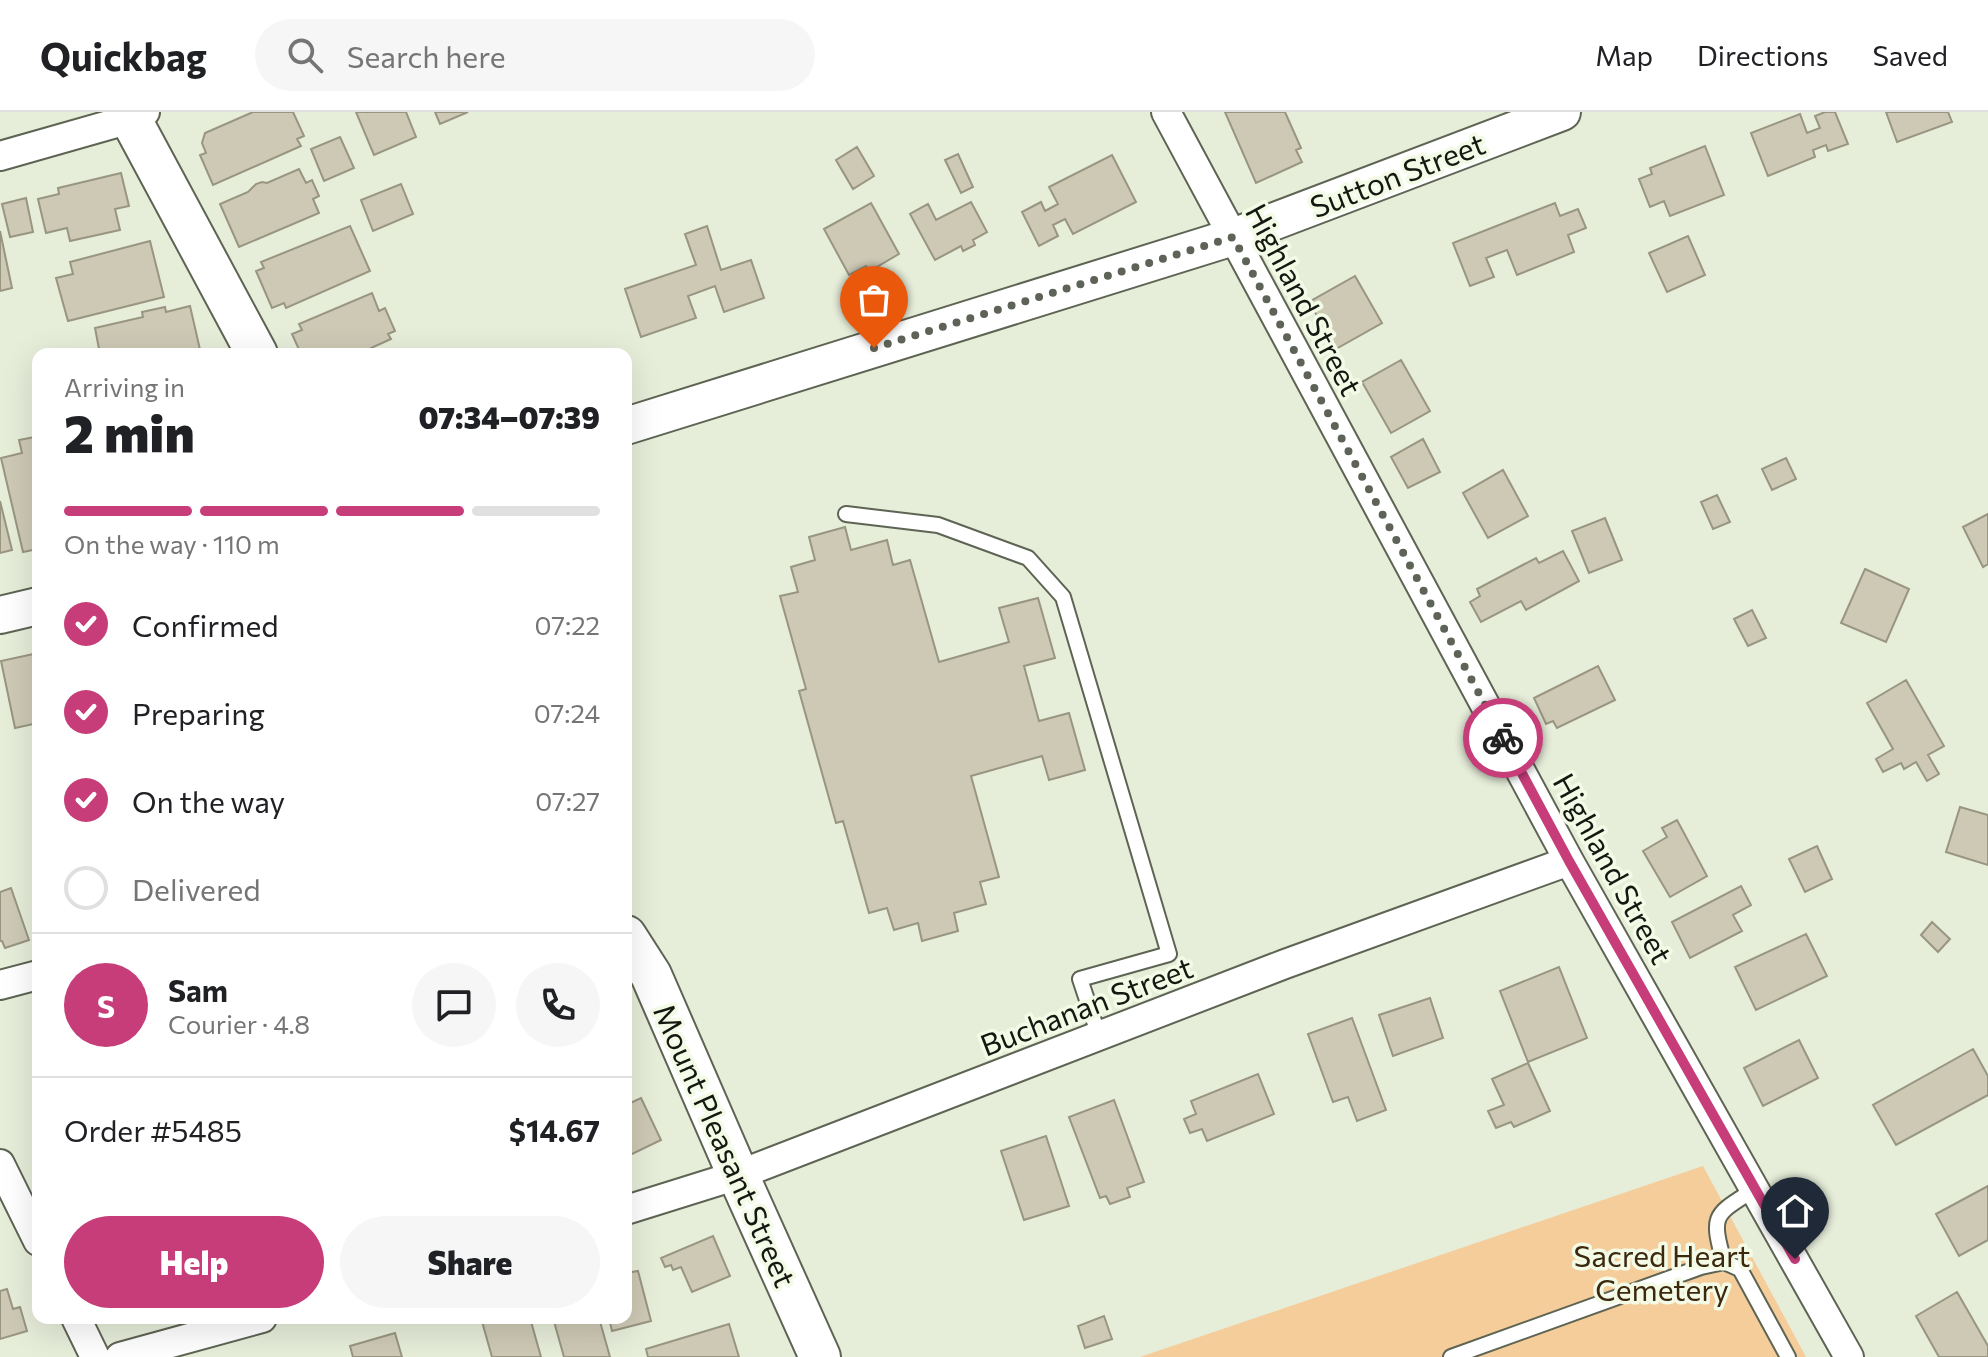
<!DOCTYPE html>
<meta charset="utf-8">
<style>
body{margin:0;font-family:Commissioner,sans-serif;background:#f6f6f6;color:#202124;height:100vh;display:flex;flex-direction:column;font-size:30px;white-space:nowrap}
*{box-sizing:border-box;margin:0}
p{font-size:26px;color:#757577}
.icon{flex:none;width:44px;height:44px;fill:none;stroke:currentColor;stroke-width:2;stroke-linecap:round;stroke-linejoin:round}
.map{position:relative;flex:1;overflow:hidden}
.panel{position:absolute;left:32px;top:236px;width:600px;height:976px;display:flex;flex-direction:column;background:#fff;border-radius:16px;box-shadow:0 8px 32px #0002}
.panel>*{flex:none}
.pin{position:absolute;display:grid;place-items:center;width:68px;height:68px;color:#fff;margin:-82px -34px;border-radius:50% 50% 50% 0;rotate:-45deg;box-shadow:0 0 8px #0007}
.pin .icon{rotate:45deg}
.courier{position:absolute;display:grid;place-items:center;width:80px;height:80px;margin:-40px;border:6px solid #c63d79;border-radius:50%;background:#fff;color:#222;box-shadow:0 2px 10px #0007}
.headline em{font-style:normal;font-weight:800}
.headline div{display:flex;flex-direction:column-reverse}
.headline{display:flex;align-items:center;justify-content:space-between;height:136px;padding:0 32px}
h1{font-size:52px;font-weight:800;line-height:60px}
.bar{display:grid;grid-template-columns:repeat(4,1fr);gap:12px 8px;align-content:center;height:96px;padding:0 32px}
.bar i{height:10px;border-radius:6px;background:#e0e0e0}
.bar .on{background:#c63d79}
.bar p{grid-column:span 4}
.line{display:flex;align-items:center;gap:20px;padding:0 32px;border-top:2px solid #e0e0e0}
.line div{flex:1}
.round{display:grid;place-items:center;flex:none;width:84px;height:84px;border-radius:42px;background:#f6f6f6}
ol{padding:0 32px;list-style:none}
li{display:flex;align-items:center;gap:24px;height:88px}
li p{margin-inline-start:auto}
li .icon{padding:8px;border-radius:50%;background:#c63d79;color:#fff;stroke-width:4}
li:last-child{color:#757577}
li i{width:44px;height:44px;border:4px solid #e0e0e0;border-radius:50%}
.cta{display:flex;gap:16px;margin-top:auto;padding:16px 32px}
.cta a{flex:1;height:92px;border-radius:48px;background:#c63d79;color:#fff;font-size:32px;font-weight:800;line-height:92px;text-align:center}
.cta a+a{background:#f6f6f6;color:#202124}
header{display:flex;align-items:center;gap:48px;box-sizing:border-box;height:112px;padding:0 40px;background:#fff;border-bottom:2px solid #e0e0e0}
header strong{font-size:38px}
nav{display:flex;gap:44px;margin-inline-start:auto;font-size:28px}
.search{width:560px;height:72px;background:#f6f6f6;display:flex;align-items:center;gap:20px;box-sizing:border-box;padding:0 28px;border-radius:44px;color:#757577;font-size:30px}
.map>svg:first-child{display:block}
.green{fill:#f5cd9a}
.building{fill:#cdc9b5;stroke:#989581;stroke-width:2}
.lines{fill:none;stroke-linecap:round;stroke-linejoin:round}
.service-casing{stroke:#5e6453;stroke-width:18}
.minor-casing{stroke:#5e6453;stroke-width:32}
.tertiary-casing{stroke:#5e6453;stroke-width:40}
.secondary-casing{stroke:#5e6453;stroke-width:44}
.service{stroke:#fff;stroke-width:14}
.minor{stroke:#fff;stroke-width:28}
.tertiary{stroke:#fff;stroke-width:36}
.secondary{stroke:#fff;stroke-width:40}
.done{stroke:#5e6357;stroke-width:8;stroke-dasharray:0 14.4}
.route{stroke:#c63d79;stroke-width:10}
.labels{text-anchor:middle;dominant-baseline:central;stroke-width:7;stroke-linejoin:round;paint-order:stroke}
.street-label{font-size:30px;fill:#151811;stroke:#f3fae6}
.park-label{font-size:30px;fill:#3b280d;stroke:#f3fae6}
</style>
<header>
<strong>Quickbag</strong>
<div class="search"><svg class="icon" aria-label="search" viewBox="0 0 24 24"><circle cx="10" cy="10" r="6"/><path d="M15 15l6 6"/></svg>Search here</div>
<nav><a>Map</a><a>Directions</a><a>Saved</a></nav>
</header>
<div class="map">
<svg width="1988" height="1245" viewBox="0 0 1988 1245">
<rect width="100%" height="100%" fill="#e6edd9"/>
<!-- green -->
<path class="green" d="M 1703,1054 L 1806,1245 L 1140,1245 Z"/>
<!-- building -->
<path class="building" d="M 253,0 L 293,0 L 304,24 L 297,27 L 301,34 L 213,73 L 200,43 L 206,41 L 202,31 L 205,21 Z
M 356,0 L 406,0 L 416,25 L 374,43 Z
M 435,0 L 468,0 L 440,12 Z
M 1225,0 L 1285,0 L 1301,36 L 1296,38 L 1302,50 L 1256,71 Z
M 1825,0 L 1835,0 L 1848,32 L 1828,39 L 1826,33 L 1813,38 L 1815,45 L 1768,64 L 1751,21 L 1800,2 L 1807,21 L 1820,16 L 1815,4 Z
M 1886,0 L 1948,0 L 1952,10 L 1897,30 Z
M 340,25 L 354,56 L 324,69 L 311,37 Z
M 1705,34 L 1724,83 L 1670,104 L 1664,89 L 1650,95 L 1639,67 L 1652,62 L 1650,56 Z
M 857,35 L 874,64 L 853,77 L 836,48 Z
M 958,42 L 973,75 L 961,81 L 945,48 Z
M 1112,43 L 1136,90 L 1073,122 L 1065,107 L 1053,113 L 1058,124 L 1039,134 L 1022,100 L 1041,90 L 1045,99 L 1058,92 L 1049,75 Z
M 299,57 L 306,71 L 312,68 L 319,84 L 313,87 L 319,101 L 239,135 L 220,92 L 248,80 L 256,72 L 262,70 L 267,71 Z
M 121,61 L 129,94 L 115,97 L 120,118 L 70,129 L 67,116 L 46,121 L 38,87 L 59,82 L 58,76 Z
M 401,72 L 413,102 L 373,119 L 361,88 Z
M 26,86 L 33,120 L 10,125 L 2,92 Z
M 971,90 L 987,120 L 973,128 L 975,133 L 963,139 L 961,134 L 935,148 L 910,102 L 928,92 L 936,108 Z
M 871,91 L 899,142 L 870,159 L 866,154 L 849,163 L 824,117 Z
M 1555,91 L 1560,104 L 1578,97 L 1586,116 L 1568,123 L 1574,140 L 1517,163 L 1507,138 L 1486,146 L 1494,165 L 1470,174 L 1453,131 Z
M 350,114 L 370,159 L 286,196 L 284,191 L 272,196 L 256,159 L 264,156 L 261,150 Z
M 707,114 L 721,158 L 751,148 L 764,186 L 724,200 L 715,174 L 688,184 L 696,206 L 641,225 L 625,177 L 696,153 L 685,122 Z
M 0,119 L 12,176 L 0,179 Z
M 1688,124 L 1705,163 L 1667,180 L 1649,141 Z
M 150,129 L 164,185 L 68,209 L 56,166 L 73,162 L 70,150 Z
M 1355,164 L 1382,211 L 1336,237 L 1309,190 Z
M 372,181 L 379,199 L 385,196 L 395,219 L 388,222 L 391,227 L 371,236 L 373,241 L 370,242 L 301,242 L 292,222 L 302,218 L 299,212 Z
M 190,194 L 201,242 L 100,242 L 95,216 L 143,205 L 142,200 L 165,195 L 166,200 Z
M 1401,248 L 1430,299 L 1391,321 L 1362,270 Z
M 35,325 L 38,337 L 38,437 L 23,440 L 1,346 L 22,341 L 19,328 Z
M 1423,327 L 1440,360 L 1408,376 L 1391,345 Z
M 1786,346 L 1796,367 L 1772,378 L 1762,357 Z
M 1503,358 L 1528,404 L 1488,426 L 1463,381 Z
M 1717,383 L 1730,410 L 1713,417 L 1701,390 Z
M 0,389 L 12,438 L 0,441 Z
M 1988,402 L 1988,452 L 1983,455 L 1963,415 Z
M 1605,406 L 1622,448 L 1589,461 L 1572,419 Z
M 845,415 L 851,438 L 887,428 L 893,453 L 910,448 L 939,550 L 1009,530 L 999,496 L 1038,486 L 1055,546 L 1024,554 L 1039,609 L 1069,601 L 1085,658 L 1049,668 L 1042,644 L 971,664 L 999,765 L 980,770 L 986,792 L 954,801 L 958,819 L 922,829 L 918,811 L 894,818 L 887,796 L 869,801 L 843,709 L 836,711 L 799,579 L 806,577 L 780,484 L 798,480 L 791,455 L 815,448 L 809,425 Z
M 1563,439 L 1579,469 L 1526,498 L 1521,489 L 1481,510 L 1470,490 L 1480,484 L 1477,477 L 1536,446 L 1539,451 Z
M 1865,457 L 1909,477 L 1886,530 L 1841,511 Z
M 1752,498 L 1766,526 L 1748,534 L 1734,507 Z
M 38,541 L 38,611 L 15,616 L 1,549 Z
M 1598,554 L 1615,588 L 1557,616 L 1553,609 L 1546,612 L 1534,586 Z
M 1906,568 L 1944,634 L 1928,643 L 1939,662 L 1927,669 L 1916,650 L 1904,657 L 1901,651 L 1883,660 L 1876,647 L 1893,637 L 1867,591 Z
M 1960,695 L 1988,703 L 1988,753 L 1946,740 Z
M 1677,708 L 1707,764 L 1670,785 L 1643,739 L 1667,725 L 1662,716 Z
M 1817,734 L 1832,767 L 1805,780 L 1789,747 Z
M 1741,774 L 1751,793 L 1733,803 L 1742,819 L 1690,846 L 1672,810 Z
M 11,776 L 29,828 L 5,836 L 2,829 L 0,829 L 0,780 Z
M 1932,810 L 1950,827 L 1938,840 L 1921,823 Z
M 1806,822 L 1827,864 L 1756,898 L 1735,855 Z
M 1559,855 L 1587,926 L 1528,950 L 1500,879 Z
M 1430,886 L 1443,926 L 1393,944 L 1379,903 Z
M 1352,906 L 1386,998 L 1357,1009 L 1348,985 L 1333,990 L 1308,922 Z
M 1799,928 L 1818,966 L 1763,994 L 1744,956 Z
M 1973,937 L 1988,964 L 1988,983 L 1896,1033 L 1873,993 Z
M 1528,951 L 1550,999 L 1514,1015 L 1511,1010 L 1496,1016 L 1488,999 L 1504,993 L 1492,967 Z
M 1258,962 L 1274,1002 L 1207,1029 L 1202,1017 L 1190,1021 L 1184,1007 L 1196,1002 L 1191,989 Z
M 641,986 L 661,1028 L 626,1045 L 626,993 Z
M 1114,988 L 1144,1070 L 1127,1076 L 1130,1085 L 1110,1092 L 1106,1084 L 1100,1086 L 1069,1005 Z
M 1046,1024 L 1069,1094 L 1024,1108 L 1001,1039 Z
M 1988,1074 L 1988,1128 L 1959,1144 L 1936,1102 Z
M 713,1124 L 730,1164 L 692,1180 L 681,1155 L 673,1158 L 671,1153 L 665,1155 L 661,1146 Z
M 638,1159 L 651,1209 L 612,1219 L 609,1206 L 626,1206 L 626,1161 Z
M 7,1177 L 13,1197 L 20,1195 L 27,1219 L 0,1227 L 0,1179 Z
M 1957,1180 L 1988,1234 L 1988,1245 L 1939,1245 L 1916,1204 Z
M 1104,1204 L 1112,1227 L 1085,1236 L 1078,1214 Z
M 481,1206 L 530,1206 L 541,1245 L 492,1245 Z
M 553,1206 L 599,1206 L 610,1245 L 564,1245 Z
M 729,1212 L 739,1245 L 648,1245 L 646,1237 Z
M 395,1221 L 402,1245 L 353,1245 L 350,1234 Z"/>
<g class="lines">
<!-- service casing -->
<g class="service-casing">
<path id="service" d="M 846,402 L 938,413 L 1028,446 L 1063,485 L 1169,842 L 1080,867 L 1099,924
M 1755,1077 C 1715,1103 1710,1101 1724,1150 L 1740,1157 L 1788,1245
M 1451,1245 L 1701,1155 L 1724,1150"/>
</g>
<!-- minor casing -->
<g class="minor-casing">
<path id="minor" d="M 1166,0 L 1569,749 L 1849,1245
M 0,44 L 130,7 L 145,0
M 0,873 L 38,863
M 0,1052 L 38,1129
M 626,1098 L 738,1063 L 1285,852 L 1569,749
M 76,1206 L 95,1245
M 120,1245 L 262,1206"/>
</g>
<!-- tertiary casing -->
<g class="tertiary-casing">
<path id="tertiary" d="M 626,314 L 1233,125 L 1562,0
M 0,503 L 38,494"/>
</g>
<!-- secondary casing -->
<g class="secondary-casing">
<path id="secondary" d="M 127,0 L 257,242
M 626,824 L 651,863 L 738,1063 L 820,1245"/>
</g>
<!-- service -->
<use href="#service" class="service"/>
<!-- minor -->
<use href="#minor" class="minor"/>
<!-- tertiary -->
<use href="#tertiary" class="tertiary"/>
<!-- secondary -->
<use href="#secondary" class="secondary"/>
</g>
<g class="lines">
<!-- done -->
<path class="done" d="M 874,236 L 1233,125 L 1503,626"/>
<!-- route -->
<path class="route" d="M 1503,626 L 1569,749 L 1795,1147"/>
</g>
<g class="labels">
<!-- street labels -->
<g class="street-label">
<text transform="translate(1397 62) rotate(-21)">Sutton Street</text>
<text transform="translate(1305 187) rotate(62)">Highland Street</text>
<text transform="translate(1614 756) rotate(61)">Highland Street</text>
<text transform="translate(1086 893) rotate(-21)">Buchanan Street</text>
<text transform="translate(726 1033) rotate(66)">Mount Pleasant Street</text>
</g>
<!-- park labels -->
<g class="park-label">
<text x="1662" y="1142">Sacred Heart<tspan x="1662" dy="34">Cemetery</tspan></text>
</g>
</g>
</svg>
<div class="pin" style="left:874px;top:236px;background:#ea580c"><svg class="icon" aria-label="bag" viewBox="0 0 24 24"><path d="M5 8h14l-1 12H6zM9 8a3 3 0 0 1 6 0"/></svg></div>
<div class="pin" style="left:1795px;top:1147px;background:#1f2937"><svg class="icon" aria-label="home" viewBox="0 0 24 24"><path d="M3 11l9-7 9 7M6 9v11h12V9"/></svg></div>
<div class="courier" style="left:1503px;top:626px"><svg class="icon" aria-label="bike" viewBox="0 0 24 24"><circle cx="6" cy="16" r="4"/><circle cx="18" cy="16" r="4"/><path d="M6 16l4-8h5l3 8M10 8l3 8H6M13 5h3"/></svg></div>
<section class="panel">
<div class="headline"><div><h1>2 min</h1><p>Arriving in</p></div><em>07:34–07:39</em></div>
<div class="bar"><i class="on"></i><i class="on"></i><i class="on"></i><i></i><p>On the way · 110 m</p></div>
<ol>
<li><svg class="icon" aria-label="check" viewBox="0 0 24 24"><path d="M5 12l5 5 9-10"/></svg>Confirmed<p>07:22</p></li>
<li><svg class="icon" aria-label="check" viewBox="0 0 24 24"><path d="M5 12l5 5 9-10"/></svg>Preparing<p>07:24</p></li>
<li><svg class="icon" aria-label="check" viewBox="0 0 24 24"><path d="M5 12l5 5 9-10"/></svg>On the way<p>07:27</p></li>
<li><i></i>Delivered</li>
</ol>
<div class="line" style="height:144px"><b class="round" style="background:#c63d79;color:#fff">S</b><div><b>Sam</b><p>Courier · 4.8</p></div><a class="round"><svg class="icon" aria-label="chat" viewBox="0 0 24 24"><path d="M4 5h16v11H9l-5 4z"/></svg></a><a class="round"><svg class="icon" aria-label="phone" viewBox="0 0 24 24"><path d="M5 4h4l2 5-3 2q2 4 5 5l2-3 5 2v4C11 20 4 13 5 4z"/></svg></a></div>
<div class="line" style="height:104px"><div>Order #5485</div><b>$14.67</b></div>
<div class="cta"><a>Help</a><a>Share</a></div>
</section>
</div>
